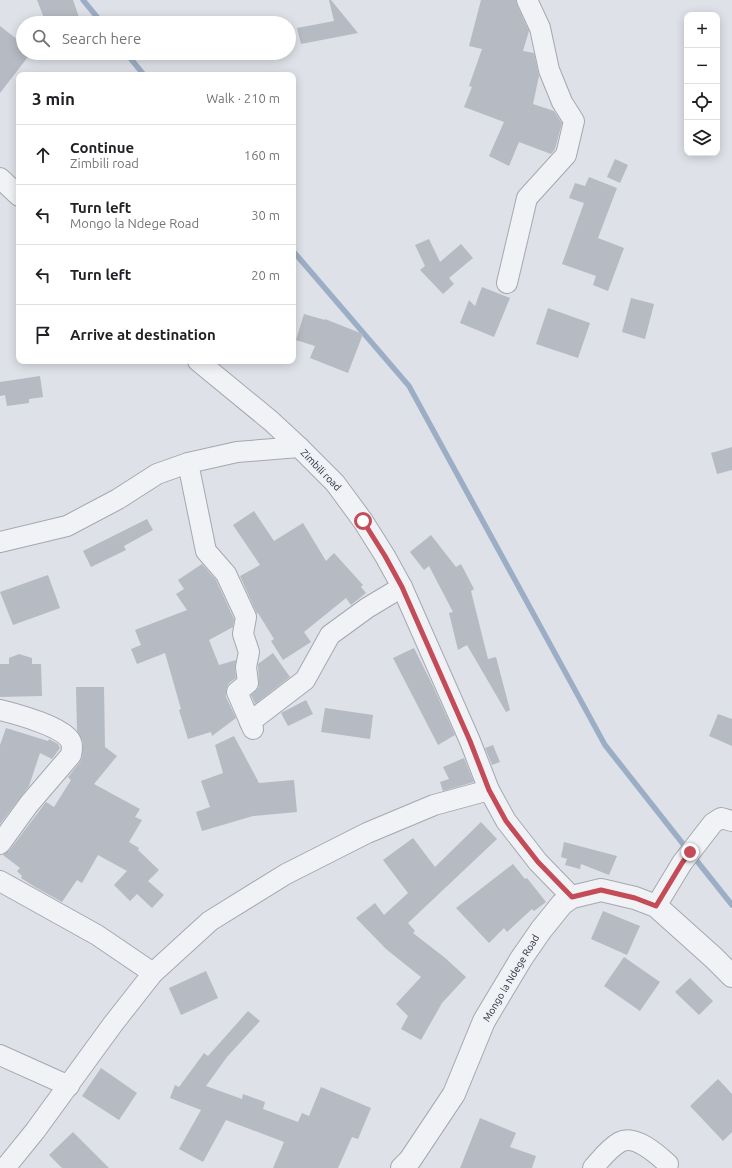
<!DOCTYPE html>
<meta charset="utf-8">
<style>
:root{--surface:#fff;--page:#f6f6f6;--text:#202124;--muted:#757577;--line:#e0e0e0}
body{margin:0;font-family:Ubuntu,sans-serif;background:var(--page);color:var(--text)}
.controls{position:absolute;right:12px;top:12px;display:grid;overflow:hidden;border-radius:8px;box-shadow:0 2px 10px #0003}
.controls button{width:36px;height:36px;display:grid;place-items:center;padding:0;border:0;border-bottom:1px solid var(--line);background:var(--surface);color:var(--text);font:20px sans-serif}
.stop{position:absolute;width:12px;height:12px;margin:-9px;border:3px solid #c44b58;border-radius:50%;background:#fff}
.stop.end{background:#c44b58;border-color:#fff;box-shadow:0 1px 4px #0008}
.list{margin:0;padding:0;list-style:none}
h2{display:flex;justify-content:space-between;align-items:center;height:52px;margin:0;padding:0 16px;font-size:17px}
h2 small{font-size:13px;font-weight:400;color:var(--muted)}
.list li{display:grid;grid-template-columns:26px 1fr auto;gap:12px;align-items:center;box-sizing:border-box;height:60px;padding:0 16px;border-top:1px solid var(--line)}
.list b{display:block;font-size:15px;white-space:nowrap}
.list p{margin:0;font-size:13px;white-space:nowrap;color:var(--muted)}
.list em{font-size:13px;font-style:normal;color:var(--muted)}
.icon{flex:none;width:22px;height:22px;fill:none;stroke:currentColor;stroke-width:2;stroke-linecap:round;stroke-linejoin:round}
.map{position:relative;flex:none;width:732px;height:1168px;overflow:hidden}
.search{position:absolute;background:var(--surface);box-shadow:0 2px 10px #0003;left:16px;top:16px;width:280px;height:44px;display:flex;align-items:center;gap:10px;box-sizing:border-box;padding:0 14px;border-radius:22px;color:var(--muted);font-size:15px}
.panel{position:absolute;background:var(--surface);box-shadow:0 2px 10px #0003;left:16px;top:72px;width:280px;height:292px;border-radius:8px}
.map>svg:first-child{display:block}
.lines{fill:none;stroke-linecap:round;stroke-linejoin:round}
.stream{stroke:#9caec5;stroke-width:5.5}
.building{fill:#b6bac3}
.minor-casing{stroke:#a4a8b1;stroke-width:22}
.tertiary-casing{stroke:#a4a8b1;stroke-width:24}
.minor{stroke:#f1f2f5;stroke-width:20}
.tertiary{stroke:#f1f2f5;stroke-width:22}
.route{stroke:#c44b58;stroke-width:5}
.labels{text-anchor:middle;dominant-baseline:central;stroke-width:3;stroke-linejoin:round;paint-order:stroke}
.street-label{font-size:10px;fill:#292f3d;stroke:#eef0f5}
</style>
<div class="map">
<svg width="732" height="1168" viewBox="0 0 732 1168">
<rect width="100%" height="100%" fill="#dee1e7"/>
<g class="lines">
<g class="stream">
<polyline points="83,0 102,23"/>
<polyline points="126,53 144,75"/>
<polyline points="293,251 409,386 605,745 687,849"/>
<polyline points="693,856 732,905"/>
</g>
</g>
<g class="building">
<polygon points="37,0 73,0 81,23 46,23"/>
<polygon points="329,0 331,0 358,33 301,44 297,28 334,21"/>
<polygon points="481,0 516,0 517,5 529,31 523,51 534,53 539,76 533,104 554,111 562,123 555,149 551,154 519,142 509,166 489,156 504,122 464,107 472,87 469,86 482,49 469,46"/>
<polygon points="0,26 23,44 23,53 31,53 0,93"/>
<polygon points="615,159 628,165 620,183 607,177"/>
<polygon points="589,177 617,188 598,238 624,248 608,291 593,285 596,276 562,264 584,203 569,198 575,183 585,186"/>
<polygon points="429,239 440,262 461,244 473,258 449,278 454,284 443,294 420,270 425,266 415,245"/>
<polygon points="482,287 510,298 494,337 460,323 469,300 475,306"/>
<polygon points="631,298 654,304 645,339 622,332"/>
<polygon points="548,308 590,323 578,358 536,344"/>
<polygon points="304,314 325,320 325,319 363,334 348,373 310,358 315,346 296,340"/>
<polygon points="40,376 43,397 29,399 29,403 7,406 5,395 0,396 0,382"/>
<polygon points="732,447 732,470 717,474 711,453"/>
<polygon points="254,511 274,541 303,523 326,561 334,553 363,585 361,587 366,593 351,605 346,598 304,632 311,642 283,660 271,641 274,639 258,613 257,614 240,576 260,565 233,525"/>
<polygon points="147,519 153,530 124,546 126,550 91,567 83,551"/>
<polygon points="431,535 456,567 461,564 474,589 471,591 488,659 496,657 510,710 506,712 467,645 458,650 449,613 453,612 429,566 424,570 410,552"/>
<polygon points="202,564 216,580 234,619 233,627 209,640 219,665 236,660 235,668 236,678 229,683 226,690 226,697 236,718 212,736 211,732 188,739 179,710 181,709 165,653 137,664 131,649 141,645 135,630 187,610 176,594 184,589 178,580"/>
<polygon points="48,575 60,608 13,625 0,592"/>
<polygon points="414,648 432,684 455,735 438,745 393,658"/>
<polygon points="273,653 290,677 255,704 251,695 259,687 258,664"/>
<polygon points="19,654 32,658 32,664 41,664 42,696 0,697 0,664 9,664 9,658"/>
<polygon points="76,687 104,687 105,747 117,756 94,784 140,809 135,817 142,820 129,842 139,848 138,850 159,870 148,881 164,895 152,908 137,894 130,901 114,885 127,871 98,855 82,883 77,880 62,902 35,887 21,878 22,876 17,871 20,868 3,855 9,851 46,802 54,807 71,780 68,777 80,762 82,758 83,742 77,731"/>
<polygon points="306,700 313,714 288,726 281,713"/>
<polygon points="325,708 373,715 370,739 321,732"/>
<polygon points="718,714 732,719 732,746 709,736"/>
<polygon points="6,728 48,741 49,739 58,744 60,748 52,759 40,753 29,786 0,824 0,745"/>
<polygon points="234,736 259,783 294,780 297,812 253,816 202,831 196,812 210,807 201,781 223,773 215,745"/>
<polygon points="493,745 500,762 492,765 485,748"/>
<polygon points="464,758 474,782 443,791 440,782 449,779 443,767"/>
<polygon points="481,822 497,839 408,923 415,931 413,933 444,957 466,977 442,1003 421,1040 401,1029 408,1016 396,1004 421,977 386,949 356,918 375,903 384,915 408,893 383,860 413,838 435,867"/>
<polygon points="564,842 617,856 609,875 581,864 580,869 565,865 567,859 561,857"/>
<polygon points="513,864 525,879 527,878 546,902 534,911 532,909 507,932 504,928 489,943 456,908"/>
<polygon points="603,911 640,926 627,955 591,939"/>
<polygon points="624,957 660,982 640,1011 604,986"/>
<polygon points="206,971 218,998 181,1015 169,988"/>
<polygon points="690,978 713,1001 699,1015 675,992"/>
<polygon points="248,1011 260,1021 227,1057 206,1086 242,1099 243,1094 265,1102 263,1109 298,1122 302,1113 309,1116 321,1087 371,1108 358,1139 352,1137 338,1168 273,1168 284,1142 226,1120 203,1162 179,1149 201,1110 170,1098 175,1085 179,1087 204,1053 208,1056"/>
<polygon points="101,1068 137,1093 119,1120 82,1096"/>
<polygon points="718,1079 732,1094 732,1132 723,1141 690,1106"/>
<polygon points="480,1118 516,1133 510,1147 536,1156 532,1168 460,1168"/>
<polygon points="73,1132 109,1168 62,1168 49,1155"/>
</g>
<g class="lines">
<g class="minor-casing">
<g id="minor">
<polyline points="0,178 19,196"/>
<polyline points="507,283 527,198 566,155 574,121 562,102 549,70 540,28 527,0"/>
<polyline points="198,361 271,421 299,447 335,483 363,521 385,556 402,587 470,741 489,790 506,821 538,862 572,897"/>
<polyline points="188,463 206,551 226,574 246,617 243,634 249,652 246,667 248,683 237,692 253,729"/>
<polyline points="0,542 67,526 118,499 157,474 188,463 237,452 299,447"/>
<path d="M0 710C16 714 61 726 70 740 73 745 72 750 71 755L29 804 0 844"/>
<polyline points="250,722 305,680 330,635 367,608 402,587"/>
<polyline points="0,881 97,935 153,973"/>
<polyline points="656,906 682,863 713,823 721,818 732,821"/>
<polyline points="0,1055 69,1086"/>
<polyline points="5,1168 35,1131 113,1024 153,973 210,921 286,874 367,833 434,805 489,790"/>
<path d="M593 1168C601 1159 609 1148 620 1142 635 1134 658 1155 668 1164"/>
</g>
</g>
<g class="tertiary-casing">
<polyline id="tertiary" points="402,1168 410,1160 454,1094 484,1021 521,959 541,930 562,904 572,897 601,890 635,898 656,906 714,958 732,976"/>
</g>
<use href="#minor" class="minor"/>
<use href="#tertiary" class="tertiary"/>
</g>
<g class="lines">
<polyline class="route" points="363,521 385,556 402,587 470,741 489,790 506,821 538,862 572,897 601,890 635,898 656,906 682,863 690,852"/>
</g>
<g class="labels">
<g class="street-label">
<text transform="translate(321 470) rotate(46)">Zimbili road</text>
<text transform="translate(511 978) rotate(-59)">Mongo la Ndege Road</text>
</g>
</g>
</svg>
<div class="controls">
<button>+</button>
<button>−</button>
<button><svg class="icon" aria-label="locate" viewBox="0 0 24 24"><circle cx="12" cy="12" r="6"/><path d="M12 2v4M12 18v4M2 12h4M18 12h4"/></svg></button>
<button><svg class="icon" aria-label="layers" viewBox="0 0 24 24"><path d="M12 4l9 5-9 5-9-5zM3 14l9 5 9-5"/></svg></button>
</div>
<div class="stop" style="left:363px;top:521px"></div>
<div class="stop end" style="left:690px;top:852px"></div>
<div class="search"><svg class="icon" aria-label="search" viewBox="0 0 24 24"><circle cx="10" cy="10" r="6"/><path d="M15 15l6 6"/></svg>Search here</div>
<section class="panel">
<h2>3 min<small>Walk · 210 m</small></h2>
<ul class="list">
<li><svg class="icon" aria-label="ahead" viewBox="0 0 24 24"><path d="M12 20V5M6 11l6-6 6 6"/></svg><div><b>Continue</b><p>Zimbili road</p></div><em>160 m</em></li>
<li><svg class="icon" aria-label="left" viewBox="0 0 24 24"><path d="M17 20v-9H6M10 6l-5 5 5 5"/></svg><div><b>Turn left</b><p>Mongo la Ndege Road</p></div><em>30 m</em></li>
<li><svg class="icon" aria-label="left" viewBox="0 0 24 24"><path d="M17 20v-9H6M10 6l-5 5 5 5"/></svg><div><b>Turn left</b></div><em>20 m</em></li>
<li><svg class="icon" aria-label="arrive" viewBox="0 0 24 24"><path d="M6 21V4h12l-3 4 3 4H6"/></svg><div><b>Arrive at destination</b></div></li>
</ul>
</section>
</div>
